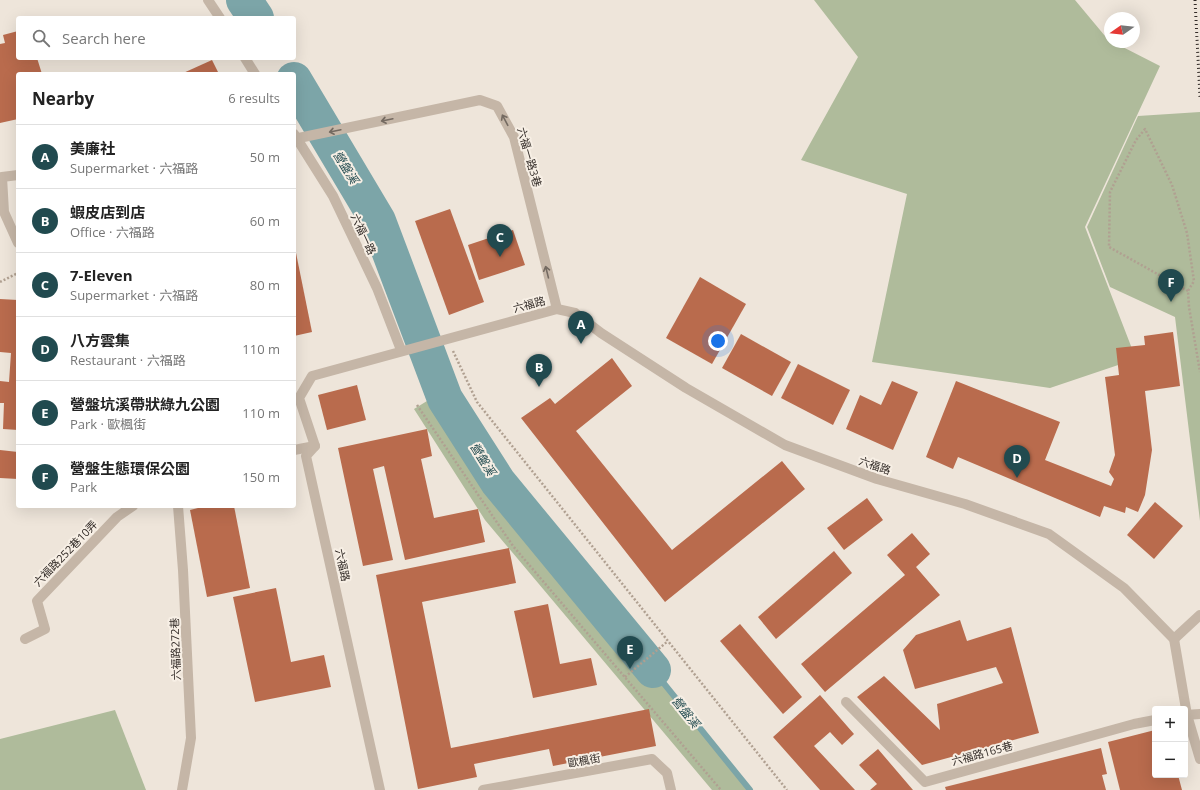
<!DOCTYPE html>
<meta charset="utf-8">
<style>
:root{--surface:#fff;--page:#f6f6f6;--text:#222;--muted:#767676;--line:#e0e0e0;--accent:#214a4f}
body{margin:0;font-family:"Open Sans","Noto Sans TC",sans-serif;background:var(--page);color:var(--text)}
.controls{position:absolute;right:12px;bottom:12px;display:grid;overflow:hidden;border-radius:4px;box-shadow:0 4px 16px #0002}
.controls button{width:36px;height:36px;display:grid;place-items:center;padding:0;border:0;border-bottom:1px solid var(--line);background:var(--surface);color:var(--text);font:20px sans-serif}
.compass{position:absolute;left:1104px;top:12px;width:36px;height:36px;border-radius:50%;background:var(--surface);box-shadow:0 4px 16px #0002;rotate:256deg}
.you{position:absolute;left:718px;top:341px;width:14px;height:14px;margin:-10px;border:3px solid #fff;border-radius:50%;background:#1a73e8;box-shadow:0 0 0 6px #1a73e833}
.badge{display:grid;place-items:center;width:26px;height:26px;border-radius:50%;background:var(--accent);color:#fff;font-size:13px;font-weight:700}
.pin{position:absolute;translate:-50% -33px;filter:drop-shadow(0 1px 2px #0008)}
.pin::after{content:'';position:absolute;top:21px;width:14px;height:12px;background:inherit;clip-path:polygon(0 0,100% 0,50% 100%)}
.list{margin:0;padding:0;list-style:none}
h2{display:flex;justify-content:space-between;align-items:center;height:52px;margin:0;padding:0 16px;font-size:17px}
h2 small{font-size:13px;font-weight:400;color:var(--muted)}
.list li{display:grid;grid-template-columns:26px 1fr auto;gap:12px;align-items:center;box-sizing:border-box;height:64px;padding:0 16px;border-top:1px solid var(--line)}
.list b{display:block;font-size:15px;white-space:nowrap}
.list p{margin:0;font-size:13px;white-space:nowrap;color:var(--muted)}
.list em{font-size:13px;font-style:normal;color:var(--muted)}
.icon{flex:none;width:22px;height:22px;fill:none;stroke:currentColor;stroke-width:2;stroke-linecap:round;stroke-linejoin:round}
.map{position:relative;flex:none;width:1200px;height:790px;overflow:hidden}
.search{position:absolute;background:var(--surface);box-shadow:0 4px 16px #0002;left:16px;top:16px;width:280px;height:44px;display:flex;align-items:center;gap:10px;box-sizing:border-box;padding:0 14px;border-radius:4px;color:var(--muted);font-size:15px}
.panel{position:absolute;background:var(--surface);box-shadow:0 4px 16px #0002;left:16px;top:72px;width:280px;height:436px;border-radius:4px}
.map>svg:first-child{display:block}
.green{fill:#afbb9b}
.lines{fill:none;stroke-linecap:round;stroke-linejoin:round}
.stream{stroke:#7ca5a8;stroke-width:6}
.river{stroke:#7ca5a8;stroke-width:36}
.building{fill:#b96b4d}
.path{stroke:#b0a091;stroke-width:2.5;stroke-dasharray:2 2;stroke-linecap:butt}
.minor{stroke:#c5b6a7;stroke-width:10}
.rail{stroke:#322b27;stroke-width:3;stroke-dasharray:1 3;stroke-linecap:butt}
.oneway{stroke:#746a61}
.labels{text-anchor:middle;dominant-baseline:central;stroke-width:4;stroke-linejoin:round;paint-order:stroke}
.street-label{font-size:11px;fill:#322b27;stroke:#f7efe5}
.water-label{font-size:12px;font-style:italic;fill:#214a4f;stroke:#f7efe5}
</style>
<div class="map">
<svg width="1200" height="790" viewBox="0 0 1200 790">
<rect width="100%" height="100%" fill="#eee5da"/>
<g class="green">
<polygon points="814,0 1075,0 1110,42 1113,42 1160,66 1085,227 1136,359 1050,388 872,362 907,194 801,160 858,57"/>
<polygon points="1200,112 1200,521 1175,317 1110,287 1087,227 1138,116"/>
<polygon points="440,393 497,482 748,790 712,790 485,520 414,409"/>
<polygon points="115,710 146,790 0,790 0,739"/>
</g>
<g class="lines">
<polyline class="stream" points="653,670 750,790"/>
<g class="river">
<polyline points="244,0 256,18"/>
<polyline points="294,80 378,221 445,399 498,482 653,670"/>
</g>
</g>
<g class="building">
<polygon points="18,31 18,58 37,58 42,74 18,74 18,119 0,123 0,44 5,43 3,35"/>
<polygon points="212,60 219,74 181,74"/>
<polygon points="450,209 484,302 449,315 415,221"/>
<polygon points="513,230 525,265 479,280 468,245"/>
<polygon points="294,243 312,332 294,336"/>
<polygon points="700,277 746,304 712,364 666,338"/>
<polygon points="0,299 18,300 18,430 3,429 4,403 0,403 0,381 9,382 11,353 0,352"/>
<polygon points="1173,332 1180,386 1145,391 1152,450 1145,495 1138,512 1126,507 1125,513 1104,506 1100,517 958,457 953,469 926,457 956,381 1060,422 1045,460 1111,486 1114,479 1109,472 1115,455 1105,377 1119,375 1116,348 1145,345 1144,336"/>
<polygon points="741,334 791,362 772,396 722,368"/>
<polygon points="612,358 632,386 576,431 672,550 782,461 805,489 665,602 521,418 550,398 555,404"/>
<polygon points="798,364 850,390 833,425 781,398"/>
<polygon points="892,381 918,392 893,450 846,429 860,395 881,405"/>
<polygon points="357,385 366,420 327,430 318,395"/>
<polygon points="427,429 432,456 421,459 434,518 478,509 485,542 405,560 384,466 373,469 393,560 363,566 338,448"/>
<polygon points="0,450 18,452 18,479 0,478"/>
<polygon points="867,498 883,520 844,550 827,528"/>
<polygon points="1155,502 1183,526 1154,559 1127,535"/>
<polygon points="206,506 234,506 250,588 207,597 190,510"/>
<polygon points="912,533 930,554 916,567 940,595 825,692 801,664 905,575 887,555"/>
<polygon points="509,548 516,583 422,602 451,748 649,709 656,746 553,766 549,749 474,764 477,777 418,789 376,575"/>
<polygon points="834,551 852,573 776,639 758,617"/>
<polygon points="276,588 291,662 324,655 331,687 255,702 233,597"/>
<polygon points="548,604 560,664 591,658 597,685 533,698 514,611"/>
<polygon points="960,620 967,641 1011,627 1039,733 922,765 857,697 884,676 940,730 937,704 1003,683 996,667 915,689 903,650 916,635"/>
<polygon points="740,624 802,697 783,714 720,641"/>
<polygon points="820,695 854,734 842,745 830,732 814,746 855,790 820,790 773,737"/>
<polygon points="1155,730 1155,775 1178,775 1182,790 1120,790 1108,742"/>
<polygon points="1101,748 1107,774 1102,775 1106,790 946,790 945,787"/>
<polygon points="878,749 913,790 870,790 877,784 859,765"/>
</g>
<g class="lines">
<g class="path">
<polyline points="0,282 18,273"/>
<polyline points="1188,291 1109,247 1110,192 1136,140 1145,129 1172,185 1187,233 1194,281 1188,291 1189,307 1200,372"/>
<polyline points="453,351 477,402 787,790"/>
<polyline points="417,405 513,546 721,790"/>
<polyline points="625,677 668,641"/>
</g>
<g class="minor">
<polyline points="208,0 220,18"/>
<polyline points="245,58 255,74"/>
<polyline points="294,134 333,196 377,288 401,350"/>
<polyline points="294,139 480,100 497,106 514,137 557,309"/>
<polyline points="18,175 2,177 4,212 18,243"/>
<polyline points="294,450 315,446"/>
<polyline points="178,506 183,570 191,738 182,790"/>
<polyline points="25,639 45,629 37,601 117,517 133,506"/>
<polyline points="1174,639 1200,615"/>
<polyline points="846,702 925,782 1134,724 1155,720"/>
<polyline points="1185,715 1200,714"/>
<polyline points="380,790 306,456 315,446 299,398 312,376 557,309 575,313 601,333 686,388 785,445 877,479 965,504 1049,534 1124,588 1174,639 1187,715 1200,759"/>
<polyline points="483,790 652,759 667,773 671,790"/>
</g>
<polyline class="rail" points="1195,0 1200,97"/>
</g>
<defs><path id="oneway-shaft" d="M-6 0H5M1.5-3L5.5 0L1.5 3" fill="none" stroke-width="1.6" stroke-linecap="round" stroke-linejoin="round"/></defs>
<g class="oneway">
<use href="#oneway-shaft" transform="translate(387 120) rotate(168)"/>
<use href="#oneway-shaft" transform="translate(505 120) rotate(-118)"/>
<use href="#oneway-shaft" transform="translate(335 131) rotate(168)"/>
<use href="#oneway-shaft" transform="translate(547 272) rotate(-104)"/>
</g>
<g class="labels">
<g class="street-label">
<text transform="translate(530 157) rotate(74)">六福一路3巷</text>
<text transform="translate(364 234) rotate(65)">六福一路</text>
<text transform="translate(529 304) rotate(-15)">六福路</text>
<text transform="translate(875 465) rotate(19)">六福路</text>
<text transform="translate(65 553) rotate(-46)">六福路252巷10弄</text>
<text transform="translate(343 565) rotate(78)">六福路</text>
<text transform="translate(175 649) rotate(-92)">六福路272巷</text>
<text transform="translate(982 753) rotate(-15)">六福路165巷</text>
<text transform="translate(584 760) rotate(-10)">歐楓街</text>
</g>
<g class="water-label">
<text transform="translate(346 167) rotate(59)">營盤溪</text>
<text transform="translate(483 459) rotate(58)">營盤溪</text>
<text transform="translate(686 712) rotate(51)">營盤溪</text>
</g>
</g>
</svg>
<div class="controls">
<button>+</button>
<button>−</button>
</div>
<svg class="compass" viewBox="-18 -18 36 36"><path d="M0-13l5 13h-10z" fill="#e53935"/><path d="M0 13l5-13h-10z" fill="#767676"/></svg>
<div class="you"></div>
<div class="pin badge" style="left:581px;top:344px">A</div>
<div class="pin badge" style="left:539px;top:387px">B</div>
<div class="pin badge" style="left:500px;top:257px">C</div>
<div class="pin badge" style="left:1017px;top:478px">D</div>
<div class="pin badge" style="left:630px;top:669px">E</div>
<div class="pin badge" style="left:1171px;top:302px">F</div>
<div class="search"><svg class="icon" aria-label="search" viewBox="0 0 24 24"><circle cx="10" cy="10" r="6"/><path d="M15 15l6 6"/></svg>Search here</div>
<section class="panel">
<h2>Nearby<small>6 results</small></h2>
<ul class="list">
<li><span class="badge">A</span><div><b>美廉社</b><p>Supermarket · 六福路</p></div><em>50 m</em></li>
<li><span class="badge">B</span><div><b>蝦皮店到店</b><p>Office · 六福路</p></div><em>60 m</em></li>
<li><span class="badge">C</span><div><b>7-Eleven</b><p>Supermarket · 六福路</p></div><em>80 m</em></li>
<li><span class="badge">D</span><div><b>八方雲集</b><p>Restaurant · 六福路</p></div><em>110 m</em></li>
<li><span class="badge">E</span><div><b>營盤坑溪帶狀綠九公園</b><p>Park · 歐楓街</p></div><em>110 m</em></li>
<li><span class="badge">F</span><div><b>營盤生態環保公園</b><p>Park</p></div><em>150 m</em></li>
</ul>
</section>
</div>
